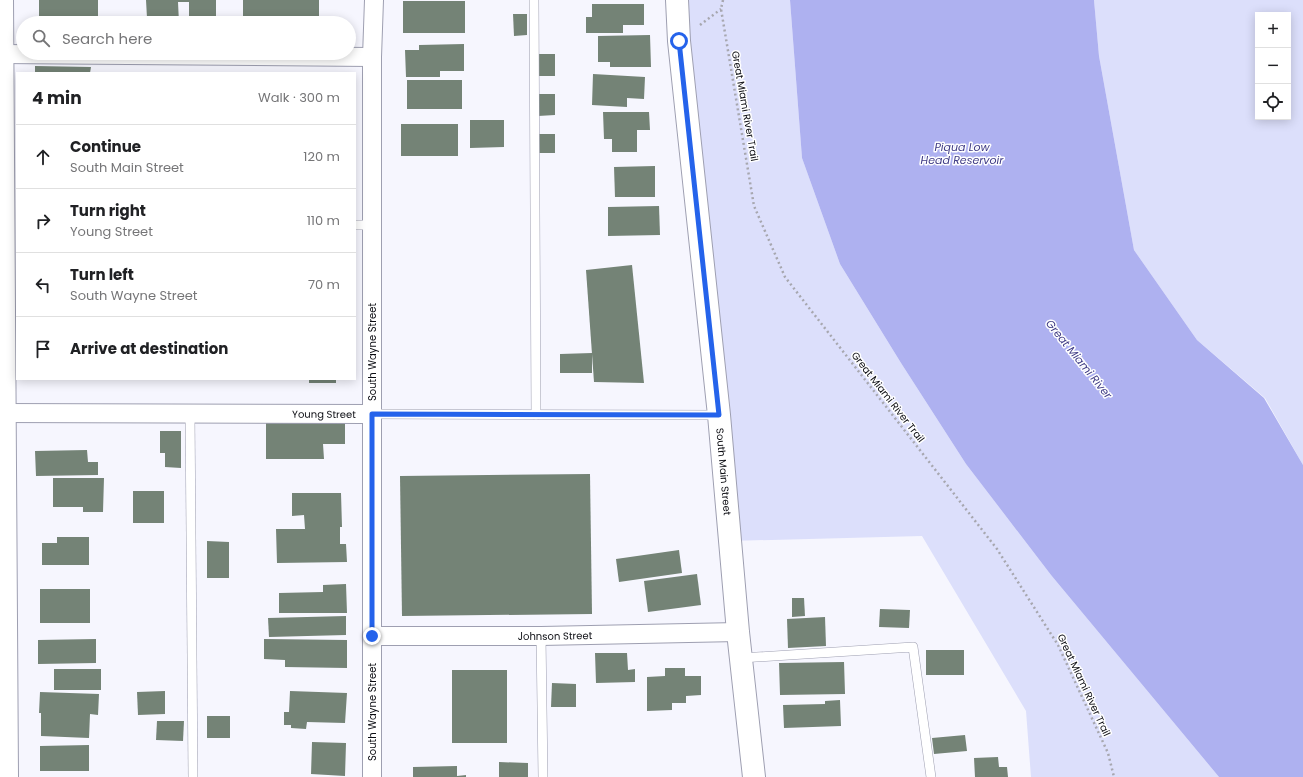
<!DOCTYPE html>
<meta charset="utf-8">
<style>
:root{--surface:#fff;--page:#f6f6f6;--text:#202124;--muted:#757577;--line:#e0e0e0}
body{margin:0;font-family:Poppins,sans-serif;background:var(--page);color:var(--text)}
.controls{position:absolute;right:12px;top:12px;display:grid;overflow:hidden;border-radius:0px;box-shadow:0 2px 10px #0003}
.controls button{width:36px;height:36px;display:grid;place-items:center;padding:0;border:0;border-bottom:1px solid var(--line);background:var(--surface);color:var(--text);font:20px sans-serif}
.stop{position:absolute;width:12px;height:12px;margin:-9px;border:3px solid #2563eb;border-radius:50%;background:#fff}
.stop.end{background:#2563eb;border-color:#fff;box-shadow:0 1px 4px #0008}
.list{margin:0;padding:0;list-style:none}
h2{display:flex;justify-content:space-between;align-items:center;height:52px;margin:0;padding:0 16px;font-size:17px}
h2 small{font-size:13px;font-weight:400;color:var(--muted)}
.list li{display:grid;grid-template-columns:26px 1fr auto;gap:12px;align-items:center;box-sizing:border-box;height:64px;padding:0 16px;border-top:1px solid var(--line)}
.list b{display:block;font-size:15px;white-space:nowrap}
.list p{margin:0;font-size:13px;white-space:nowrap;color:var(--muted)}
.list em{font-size:13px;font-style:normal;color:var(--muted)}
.icon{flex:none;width:22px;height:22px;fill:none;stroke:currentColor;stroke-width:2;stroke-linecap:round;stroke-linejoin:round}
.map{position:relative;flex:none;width:1303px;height:777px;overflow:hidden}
.search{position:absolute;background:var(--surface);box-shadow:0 2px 10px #0003;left:16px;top:16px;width:340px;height:44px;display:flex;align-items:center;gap:10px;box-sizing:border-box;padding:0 14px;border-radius:22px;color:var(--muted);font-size:15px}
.panel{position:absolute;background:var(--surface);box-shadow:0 2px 10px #0003;left:16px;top:72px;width:340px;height:308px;border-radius:0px}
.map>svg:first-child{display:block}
.green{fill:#dcdffb;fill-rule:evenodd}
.water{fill:#aeb1f0}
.building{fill:#748376}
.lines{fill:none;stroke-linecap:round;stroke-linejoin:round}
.lane-casing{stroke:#9e9fb1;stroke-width:10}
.street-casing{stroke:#9e9fb1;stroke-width:20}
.secondary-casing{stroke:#9e9fb1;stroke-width:24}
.path{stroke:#a7a7af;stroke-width:2.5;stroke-dasharray:2 3;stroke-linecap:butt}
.lane{stroke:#fff;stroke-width:9}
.street{stroke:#fff;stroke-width:18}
.secondary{stroke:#fff;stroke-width:22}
.route{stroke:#2563eb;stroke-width:5}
.labels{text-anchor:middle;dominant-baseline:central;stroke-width:3;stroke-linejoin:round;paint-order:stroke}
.street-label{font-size:10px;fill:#0b0c12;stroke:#fff}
.water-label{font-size:11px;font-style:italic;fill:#3f3b85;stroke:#fff}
</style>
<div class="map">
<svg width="1303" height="777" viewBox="0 0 1303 777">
<rect width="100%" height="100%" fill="#f6f6fe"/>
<g class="green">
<polygon points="677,0 790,0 802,158 840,264 901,363 966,464 1051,575 1219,777 1031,777 1026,711 922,536 730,541"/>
<path d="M1094 0H1303V465L1265 398 1197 340 1134 250 1099 56ZM1258 15H1288V117H1258Z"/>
</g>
<polygon class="water" points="790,0 1094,0 1099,56 1134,250 1197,340 1264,398 1303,465 1303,777 1219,777 1051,575 966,464 901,363 840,264 802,158"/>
<g class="building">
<rect x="39" y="0" width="59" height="23"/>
<polygon points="146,0 216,0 216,23 189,23 189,2 178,2 179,23 153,23 153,18 147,18"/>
<rect x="243" y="0" width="76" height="22"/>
<rect x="403" y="1" width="62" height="32"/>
<polygon points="592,4 644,4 644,25 623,25 623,33 586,33 586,17 592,17"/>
<polygon points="513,14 527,14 527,35 514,36"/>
<polygon points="650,35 651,67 610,67 610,62 598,62 598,36"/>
<polygon points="464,44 464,71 440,71 440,77 406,77 405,50 419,50 419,45"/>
<polygon points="538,54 555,54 555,76 537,76"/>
<polygon points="35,66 91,67 90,73 35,73"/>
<polygon points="593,74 645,77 644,99 627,98 627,107 592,105"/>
<rect x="407" y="80" width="55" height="29"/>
<polygon points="538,94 555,94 555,115 538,116"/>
<polygon points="603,112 649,112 650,130 637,130 637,152 612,152 612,139 604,139"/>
<polygon points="470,120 504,120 504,147 470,148"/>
<rect x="401" y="124" width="57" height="32"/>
<polygon points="536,134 555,134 555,153 537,153"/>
<polygon points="655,166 655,197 615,197 614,167"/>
<polygon points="659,206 660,235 608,236 608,207"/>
<polygon points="632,265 644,383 594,382 586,270"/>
<polygon points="592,353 592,373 560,373 560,354"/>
<rect x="309" y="379" width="27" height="4"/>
<polygon points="345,420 345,444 323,444 324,459 266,459 266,421"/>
<polygon points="160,431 181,431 181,468 165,467 165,453 160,453"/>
<polygon points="87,450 88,462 98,462 98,475 36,476 35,451"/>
<polygon points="590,474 592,614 402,616 400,476"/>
<polygon points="53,478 104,478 103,512 83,512 83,507 53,507"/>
<rect x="133" y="491" width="31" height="32"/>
<polygon points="292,493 341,493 342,527 340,527 340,544 346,544 347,562 277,563 276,529 305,529 304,515 292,516"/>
<polygon points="57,537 89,537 89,565 42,565 42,543 57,543"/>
<polygon points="207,541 229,542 229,578 207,578"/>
<polygon points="679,550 682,573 619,582 616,559"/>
<polygon points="697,574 701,605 648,612 644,581"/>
<polygon points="346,584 347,613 279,613 279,593 323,592 323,585"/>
<rect x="40" y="589" width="50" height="34"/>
<polygon points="792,598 804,598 805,616 792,617"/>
<polygon points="880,609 910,610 909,628 879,627"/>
<polygon points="346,616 346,635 269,637 268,618"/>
<polygon points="825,617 826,646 788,648 787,619"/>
<polygon points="96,639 96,663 38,664 38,640"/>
<polygon points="264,639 347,640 347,668 285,667 285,660 264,659"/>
<rect x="926" y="650" width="38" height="25"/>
<polygon points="595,653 627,653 628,670 635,669 635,682 596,683"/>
<polygon points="844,662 845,694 780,695 779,663"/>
<polygon points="665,668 685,668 685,676 701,676 701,695 686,696 686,703 672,703 672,710 647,711 647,677 665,676"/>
<rect x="54" y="669" width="47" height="21"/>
<rect x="452" y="670" width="55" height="73"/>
<polygon points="552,683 576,684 576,707 551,707"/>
<polygon points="165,691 165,714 138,715 137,692"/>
<polygon points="290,691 347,693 345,723 307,722 306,729 291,728 291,725 284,725 284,712 289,712"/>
<polygon points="40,692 99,694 98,715 90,714 89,738 41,736 41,713 39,713"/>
<polygon points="840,700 841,726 784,728 783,705 825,704 825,701"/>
<rect x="207" y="716" width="23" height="22"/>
<polygon points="157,721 184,721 183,741 156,740"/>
<polygon points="965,735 967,751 934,754 932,738"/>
<polygon points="312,742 346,743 345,776 311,774"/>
<polygon points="89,745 89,771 40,771 40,746"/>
<polygon points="998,757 999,767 1007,767 1008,777 975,777 974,758"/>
<polygon points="499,762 528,763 528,777 499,777"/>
<polygon points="457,766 457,776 466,775 466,777 413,777 413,767"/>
</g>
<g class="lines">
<g class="lane-casing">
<g id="lane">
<polyline points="534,0 536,415"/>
<polyline points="355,225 372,225"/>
<polyline points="190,414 193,777"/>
<polyline points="372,414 719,415"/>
<polyline points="541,636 543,777"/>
<polyline points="741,658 913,647 931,777"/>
</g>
</g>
<g class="street-casing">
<g id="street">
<polyline points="4,0 9,777"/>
<polyline points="0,54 372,57"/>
<path id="s1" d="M0 413 372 414"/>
<path id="s2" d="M372 636H541L738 632"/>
<polyline points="372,777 372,57 374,0"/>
</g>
</g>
<g class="secondary-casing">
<g id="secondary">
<path id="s3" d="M677 0 679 41 719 415 738 632 754 777"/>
</g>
</g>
<g class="path">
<polyline points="723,0 721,9 754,206 785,277 997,549 1058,645 1108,753 1114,777"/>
<polyline points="700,25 721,9"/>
</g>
<use href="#lane" class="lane"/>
<use href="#street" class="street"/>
<use href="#secondary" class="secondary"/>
</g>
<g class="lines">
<polyline class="route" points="372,636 372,414 719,415 679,41"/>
</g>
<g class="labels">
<g class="street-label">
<text transform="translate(745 106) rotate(80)">Great Miami River Trail</text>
<text transform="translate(372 352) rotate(-90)">South Wayne Street</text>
<text transform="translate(888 397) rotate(52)">Great Miami River Trail</text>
<text stroke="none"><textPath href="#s1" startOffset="324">Young Street</textPath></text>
<text stroke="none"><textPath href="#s3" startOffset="474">South Main Street</textPath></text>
<text stroke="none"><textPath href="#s2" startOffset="183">Johnson Street</textPath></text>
<text transform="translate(1084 685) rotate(65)">Great Miami River Trail</text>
<text transform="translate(372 712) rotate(-90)">South Wayne Street</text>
</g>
<g class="water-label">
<text x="962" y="147">Piqua Low<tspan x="962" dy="13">Head Reservoir</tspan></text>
<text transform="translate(1079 359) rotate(51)">Great Miami River</text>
</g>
</g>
</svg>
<div class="controls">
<button>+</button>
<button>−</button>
<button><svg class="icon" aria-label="locate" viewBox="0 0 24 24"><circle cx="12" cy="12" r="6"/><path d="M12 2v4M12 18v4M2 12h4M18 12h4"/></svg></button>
</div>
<div class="stop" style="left:679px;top:41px"></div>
<div class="stop end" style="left:372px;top:636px"></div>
<div class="search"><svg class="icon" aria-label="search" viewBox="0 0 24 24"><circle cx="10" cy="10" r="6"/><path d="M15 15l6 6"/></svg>Search here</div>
<section class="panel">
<h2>4 min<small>Walk · 300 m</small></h2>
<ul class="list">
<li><svg class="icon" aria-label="ahead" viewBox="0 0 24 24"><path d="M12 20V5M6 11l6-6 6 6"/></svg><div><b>Continue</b><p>South Main Street</p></div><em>120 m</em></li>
<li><svg class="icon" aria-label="right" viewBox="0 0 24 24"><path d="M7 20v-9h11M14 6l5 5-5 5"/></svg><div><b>Turn right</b><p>Young Street</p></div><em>110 m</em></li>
<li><svg class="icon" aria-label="left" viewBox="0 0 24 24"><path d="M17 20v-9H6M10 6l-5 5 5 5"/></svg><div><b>Turn left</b><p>South Wayne Street</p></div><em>70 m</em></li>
<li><svg class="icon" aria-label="arrive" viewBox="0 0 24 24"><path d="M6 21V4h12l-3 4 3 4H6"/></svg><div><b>Arrive at destination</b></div></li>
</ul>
</section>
</div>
